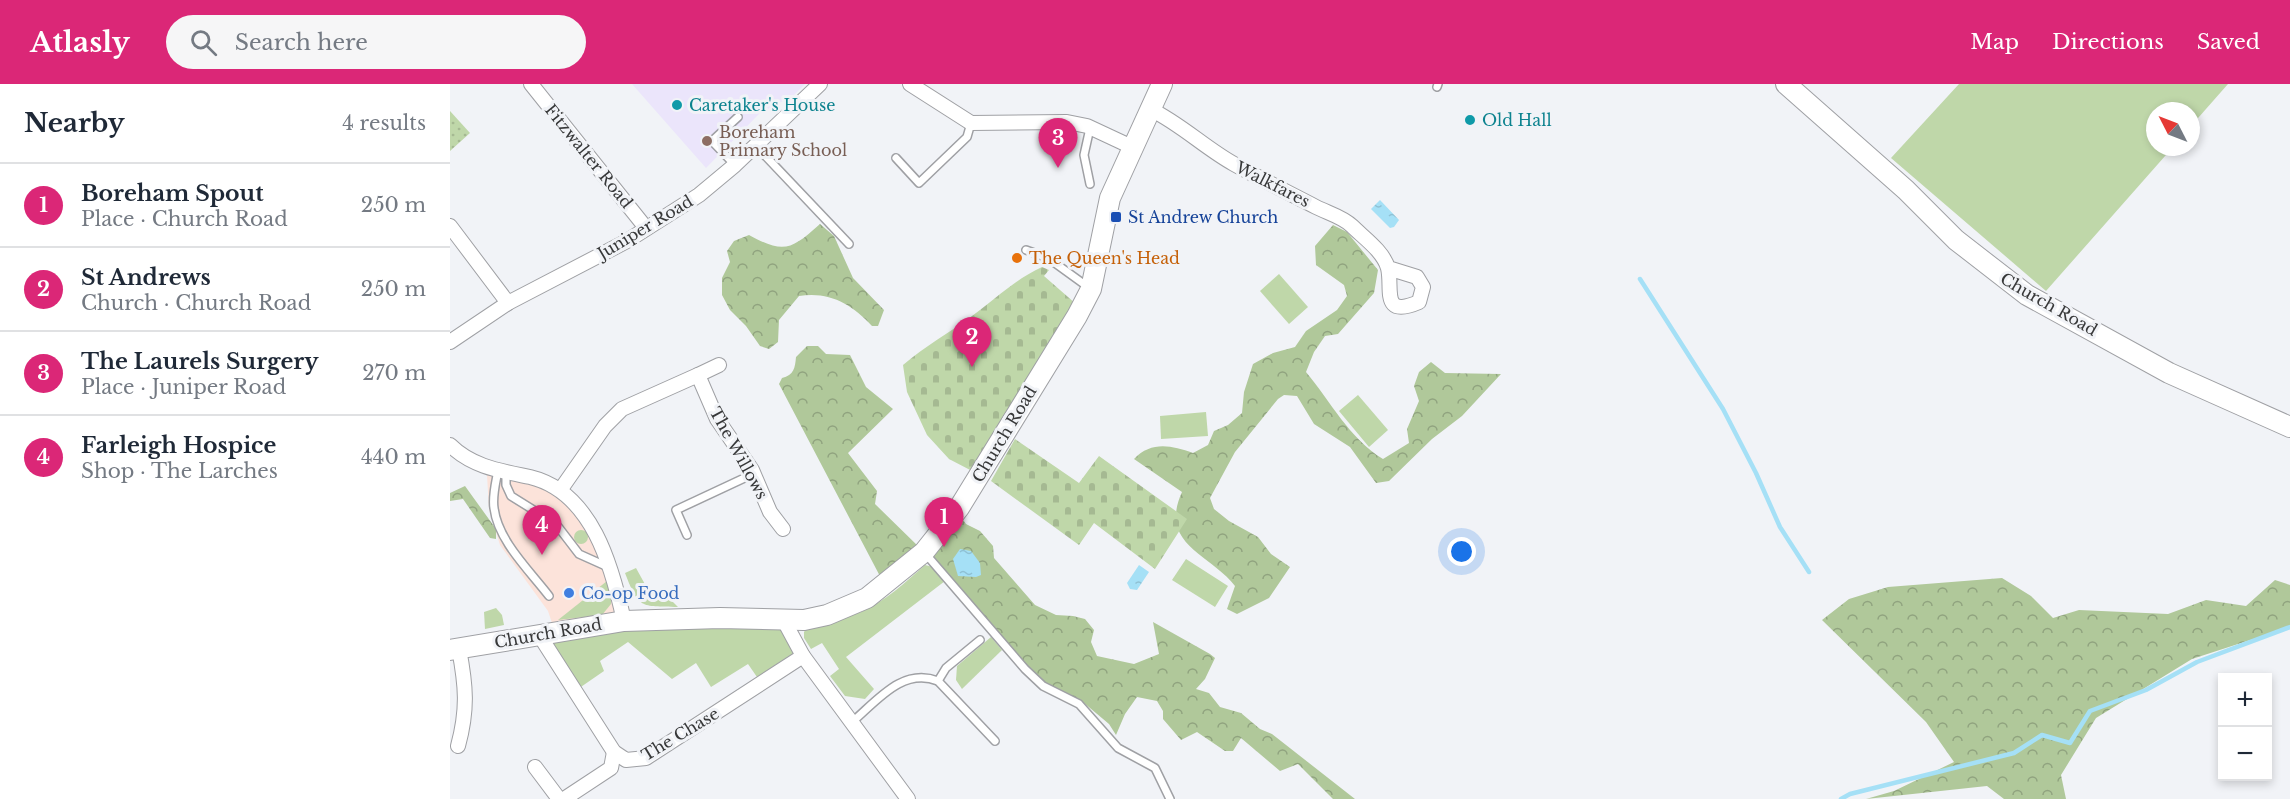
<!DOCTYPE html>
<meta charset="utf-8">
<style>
:root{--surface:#fff;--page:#f6f6f7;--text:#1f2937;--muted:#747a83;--line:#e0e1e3;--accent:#db2777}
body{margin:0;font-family:"Libre Baskerville",serif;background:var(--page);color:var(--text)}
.controls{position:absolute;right:18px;bottom:18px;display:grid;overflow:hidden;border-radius:0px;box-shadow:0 3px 9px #0003}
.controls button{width:54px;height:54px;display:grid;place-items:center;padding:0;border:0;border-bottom:2px solid var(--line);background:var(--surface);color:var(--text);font:30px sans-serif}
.compass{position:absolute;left:1696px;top:18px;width:54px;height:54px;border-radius:50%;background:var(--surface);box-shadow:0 3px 9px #0003;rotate:312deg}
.you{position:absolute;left:1012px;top:468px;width:21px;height:21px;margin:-15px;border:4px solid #fff;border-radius:50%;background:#1a73e8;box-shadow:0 0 0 9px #1a73e833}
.badge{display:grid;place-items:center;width:39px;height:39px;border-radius:50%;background:var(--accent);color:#fff;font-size:20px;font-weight:700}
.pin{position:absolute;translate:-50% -50px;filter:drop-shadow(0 2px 3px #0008)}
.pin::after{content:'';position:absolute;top:32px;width:21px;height:18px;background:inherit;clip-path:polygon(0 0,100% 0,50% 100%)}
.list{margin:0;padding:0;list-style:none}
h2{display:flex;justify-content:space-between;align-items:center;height:78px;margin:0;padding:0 24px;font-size:26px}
h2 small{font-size:20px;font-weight:400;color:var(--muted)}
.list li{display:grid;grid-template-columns:39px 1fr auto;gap:18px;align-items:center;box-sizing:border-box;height:84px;padding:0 24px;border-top:2px solid var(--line)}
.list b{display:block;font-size:22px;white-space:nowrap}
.list p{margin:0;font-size:20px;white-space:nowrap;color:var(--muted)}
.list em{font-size:20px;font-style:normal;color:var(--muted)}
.icon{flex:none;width:33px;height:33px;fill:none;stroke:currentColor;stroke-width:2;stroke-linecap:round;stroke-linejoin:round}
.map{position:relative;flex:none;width:1840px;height:715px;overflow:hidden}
header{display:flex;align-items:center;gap:36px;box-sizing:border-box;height:84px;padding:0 30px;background:var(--accent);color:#fff}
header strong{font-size:28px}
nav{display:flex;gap:33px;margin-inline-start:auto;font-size:21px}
.search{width:420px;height:54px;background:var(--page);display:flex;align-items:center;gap:15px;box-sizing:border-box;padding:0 21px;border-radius:33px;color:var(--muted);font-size:22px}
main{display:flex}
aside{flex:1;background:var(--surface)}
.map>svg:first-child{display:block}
.commercial{fill:#fce3da}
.education{fill:#ebe5fb}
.grass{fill:#bfd7a9}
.forest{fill:url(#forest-crowns)}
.cemetery{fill:url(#cemetery-stones)}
.park{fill:url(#park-dots)}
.water{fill:url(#water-ripples)}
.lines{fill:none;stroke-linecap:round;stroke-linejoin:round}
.stream{stroke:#a5e0f6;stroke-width:4.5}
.lane-casing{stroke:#9fa0a4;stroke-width:10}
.street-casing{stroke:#9fa0a4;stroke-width:16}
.secondary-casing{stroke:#9fa0a4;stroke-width:22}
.lane{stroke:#fff;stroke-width:7}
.street{stroke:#fff;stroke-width:14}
.secondary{stroke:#fff;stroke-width:20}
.culture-dot{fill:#0f9aa8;stroke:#f1f3f7;stroke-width:2}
.education-dot{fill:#8d6e63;stroke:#f1f3f7;stroke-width:2}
.transit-dot{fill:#1a4fb4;stroke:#f1f3f7;stroke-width:2}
.food-dot{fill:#e8710a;stroke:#f1f3f7;stroke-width:2}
.shop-dot{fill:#3f7fe0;stroke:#f1f3f7;stroke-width:2}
.labels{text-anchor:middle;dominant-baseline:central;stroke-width:6;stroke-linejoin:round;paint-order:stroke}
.culture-label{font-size:16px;fill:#0d838f;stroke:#f1f3f7;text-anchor:start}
.education-label{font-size:16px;fill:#785e54;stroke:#f1f3f7;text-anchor:start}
.street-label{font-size:16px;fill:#373839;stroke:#f1f3f7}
.transit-label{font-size:16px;fill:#164399;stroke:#f1f3f7;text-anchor:start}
.food-label{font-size:16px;fill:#c56008;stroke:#f1f3f7;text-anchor:start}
.shop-label{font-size:16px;fill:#366cbe;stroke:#f1f3f7;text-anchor:start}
</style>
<header>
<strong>Atlasly</strong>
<div class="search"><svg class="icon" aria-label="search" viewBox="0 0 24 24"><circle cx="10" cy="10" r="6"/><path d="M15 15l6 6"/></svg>Search here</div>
<nav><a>Map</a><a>Directions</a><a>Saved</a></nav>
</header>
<main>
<aside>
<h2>Nearby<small>4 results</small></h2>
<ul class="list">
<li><span class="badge">1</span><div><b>Boreham Spout</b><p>Place · Church Road</p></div><em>250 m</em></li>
<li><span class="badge">2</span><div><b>St Andrews</b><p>Church · Church Road</p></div><em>250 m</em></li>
<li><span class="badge">3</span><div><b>The Laurels Surgery</b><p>Place · Juniper Road</p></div><em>270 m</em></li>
<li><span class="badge">4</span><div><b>Farleigh Hospice</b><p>Shop · The Larches</p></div><em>440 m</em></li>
</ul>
</aside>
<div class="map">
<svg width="1840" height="715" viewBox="0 0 1840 715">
<defs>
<pattern id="forest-crowns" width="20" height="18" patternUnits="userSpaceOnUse" patternTransform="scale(1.5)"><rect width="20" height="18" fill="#b0c89a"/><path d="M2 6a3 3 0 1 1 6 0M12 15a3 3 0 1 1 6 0" fill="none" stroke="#90a37f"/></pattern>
<pattern id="cemetery-stones" width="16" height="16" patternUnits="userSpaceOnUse" patternTransform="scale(1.5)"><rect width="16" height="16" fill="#bfd7a9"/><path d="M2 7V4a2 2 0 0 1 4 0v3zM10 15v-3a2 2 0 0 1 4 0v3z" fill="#a5b992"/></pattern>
<pattern id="park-dots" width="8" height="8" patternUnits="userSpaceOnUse" patternTransform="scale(1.5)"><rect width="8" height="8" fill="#bfd7a9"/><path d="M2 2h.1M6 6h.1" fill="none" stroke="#a5b992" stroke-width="1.8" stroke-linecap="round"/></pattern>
<pattern id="water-ripples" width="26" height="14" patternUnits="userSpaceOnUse" patternTransform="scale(1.5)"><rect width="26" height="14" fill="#a5e0f6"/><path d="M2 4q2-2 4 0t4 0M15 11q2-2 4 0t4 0" fill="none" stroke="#8fc1d4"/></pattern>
</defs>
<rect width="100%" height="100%" fill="#f1f3f7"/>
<polygon class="commercial" points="37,391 58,391 110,407 133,432 157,486 169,532 103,542 98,527 50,461 39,425"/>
<polygon class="education" points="182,0 355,0 344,11 309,30 256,84"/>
<g class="grass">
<polygon points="1509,0 1778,0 1741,42 1741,27 1705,27 1705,63 1723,63 1596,207 1441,74"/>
<polygon points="829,190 858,223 839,240 810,207"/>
<polygon points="908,311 938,346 919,363 889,327"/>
<polygon points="756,328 758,352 711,355 710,332"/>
<circle cx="131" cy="453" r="7"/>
<polygon points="736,475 778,502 765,523 722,496"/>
<path d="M475 481 483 483 495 497 396 573 424 605 415 615 395 612 380 592 389 585 372 559 361 565 354 554V548C362 536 397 534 411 528 434 518 456 498 475 481Z"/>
<path d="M186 484 202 513 221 516 228 523C190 522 189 525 175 489Z"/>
<polygon points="157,497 161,506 161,520 152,531 108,536"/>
<polygon points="46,524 52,531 54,541 35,545 34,528"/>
<polygon points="333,535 345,568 307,593 298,580 261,603 246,579 222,595 178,558 150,577 154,587 125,607 88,549"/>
<polygon points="541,553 552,566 512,605 506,596 507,582"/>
</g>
<g class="forest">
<path d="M370 140 384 152 403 194 434 226 428 242H422C402 220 379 207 349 212L329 236 328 258 319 265 310 262 296 242 280 226 272 211V194L280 178 277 167 284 157 299 151C334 170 341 166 370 140Z"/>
<path d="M883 141 897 148 928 186 924 209 888 250 875 252 864 268 856 288C881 318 899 354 933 375L959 359 957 345 969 317 964 302 969 288 981 278 995 289 1051 290 1012 332 982 355 939 397 926 399 900 363 864 340 847 312 834 311 828 315 785 368 760 414 764 425 779 437 808 453 821 470 840 483 819 514 787 530 777 525 785 502C761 470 708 461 732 408L684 375C701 357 721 361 743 369L758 361 764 347 778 341 792 329 794 308 803 280 823 269 845 263 856 247 887 226 897 212 894 201 866 181 865 162Z"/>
<path d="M357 262H368L376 270 400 271 416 303 443 325 398 369 427 407 425 420 470 464 432 496 329 300 332 294C344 291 345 284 346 273Z"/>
<polygon points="15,402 46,445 46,455 40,454 13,415 0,417 0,409"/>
<polygon points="510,432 516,440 530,447 543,462 544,474 585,521 606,531 623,532 635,535 644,546 641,558 647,572 684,580 709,570 703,538 760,570 765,574 755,595 746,605 759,609 770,623 791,629 810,645 822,650 905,715 883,715 848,680 830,687 791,654 783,667 775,667 747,648 731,656 713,635 713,627 707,617 687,613 675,630 666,651 659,640 634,619 594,599 579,586 479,469"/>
<polygon points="1552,494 1581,512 1603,534 1629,526 1718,530 1756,516 1796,522 1825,496 1840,501 1840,543 1742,575 1646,634 1611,691 1616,715 1554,715 1537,702 1416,715 1444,707 1504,678 1476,638 1372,536 1399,515 1438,503"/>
</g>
<g class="cemetery">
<path d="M592 183 599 186 594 192 626 220 524 388 499 375 477 351 457 308 453 281C475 262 499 249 522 232 546 215 564 196 592 183Z"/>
<polygon points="565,355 629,399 649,372 737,435 705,485 644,439 629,461 541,397"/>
</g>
<polygon class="park" points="0,27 20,49 0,67"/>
<g class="water">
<polygon points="930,116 949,136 944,143 940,144 921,125"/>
<polygon points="510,465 521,467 530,479 531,491 526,493 508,492 503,475"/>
<polygon points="689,481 699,488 687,506 680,505 677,499"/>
</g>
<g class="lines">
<g class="stream">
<polyline points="1190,195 1273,325 1306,389 1330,443 1359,488"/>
<polyline points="1391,715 1400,710 1564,669 1592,651 1620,659 1640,627 1696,606 1747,578 1840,543"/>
</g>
<g class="lane-casing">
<g id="lane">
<polyline points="987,3 988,0"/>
<polyline points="306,62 399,160"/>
<polyline points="446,74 469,99 517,53 521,39"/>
<polyline points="285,81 262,57 288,33"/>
<polyline points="640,100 634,71 640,44"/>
<polyline points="576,166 598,174 638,203"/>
<path d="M48 386C46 398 42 412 44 424 48 457 80 487 99 512"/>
<polyline points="56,388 56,401 61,412 106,440 129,470 158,483"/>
<polyline points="237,451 226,426 303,390"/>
<polyline points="474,468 575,585 593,602 629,620 668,664 705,684 720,715"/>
<polyline points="488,597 496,584 530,556"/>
<path d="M401 639C427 617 452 583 488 597L545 657"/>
</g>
</g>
<g class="street-casing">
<g id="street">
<polyline points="81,0 196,144"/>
<polyline points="460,0 521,39 617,38 637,42 682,63"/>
<path d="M700 25C731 40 755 64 784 80 811 95 839 109 866 123 878 129 893 133 902 142 914 154 933 167 938 184 943 204 930 235 969 218L973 203 967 193 938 184"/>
<polyline points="0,142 58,219"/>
<polyline points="0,258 58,219 177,157 249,111 285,81 370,0"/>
<polyline points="248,291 269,281"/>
<path d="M0 361C22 383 51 387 80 393 142 408 162 482 174 537"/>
<polyline points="111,405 155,342 172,325 248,291 267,335 302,386 320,428 333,445"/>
<polyline points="333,535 353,572"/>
<polyline points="88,549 164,668 176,676 196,674 353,572 458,715"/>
<path d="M8 662C18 625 16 602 9 565"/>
<polyline points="85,683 109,715"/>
<polyline points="114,715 161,684 164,668"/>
</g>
</g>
<g class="secondary-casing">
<g id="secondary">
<polyline points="1336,0 1456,106 1506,156 1577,211 1719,289 1840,343"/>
<polyline points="0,566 174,537 270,534 354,536 377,531 417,514 474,468 509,424 627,232 641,205 660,114 712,0"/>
</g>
</g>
<use href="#lane" class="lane"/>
<use href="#street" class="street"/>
<use href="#secondary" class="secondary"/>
</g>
<g class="culture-dot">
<circle cx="227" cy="21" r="6"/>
<circle cx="1020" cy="36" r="6"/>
</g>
<circle class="education-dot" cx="257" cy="57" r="6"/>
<rect class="transit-dot" x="660" y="127" width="12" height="12" rx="3"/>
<circle class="food-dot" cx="567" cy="174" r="6"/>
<circle class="shop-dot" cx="119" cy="509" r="6"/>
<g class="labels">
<g class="culture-label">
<text x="239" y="21">Caretaker's House</text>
<text x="1032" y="36">Old Hall</text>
</g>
<g class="education-label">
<text x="269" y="48">Boreham<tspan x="269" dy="18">Primary School</tspan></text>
</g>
<g class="street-label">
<text transform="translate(139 72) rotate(51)">Fitzwalter Road</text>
<text transform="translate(823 100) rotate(27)">Walkfares</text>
<text transform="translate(195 143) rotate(-31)">Juniper Road</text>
<text transform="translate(1599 220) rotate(30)">Church Road</text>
<text transform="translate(554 350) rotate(-59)">Church Road</text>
<text transform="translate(289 369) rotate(61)">The Willows</text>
<text transform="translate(98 549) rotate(-10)">Church Road</text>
<text transform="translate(230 650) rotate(-31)">The Chase</text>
</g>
<g class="transit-label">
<text x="678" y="133">St Andrew Church</text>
</g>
<g class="food-label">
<text x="579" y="174">The Queen's Head</text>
</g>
<g class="shop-label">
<text x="131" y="509">Co-op Food</text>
</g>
</g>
</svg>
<div class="controls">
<button>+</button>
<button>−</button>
</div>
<svg class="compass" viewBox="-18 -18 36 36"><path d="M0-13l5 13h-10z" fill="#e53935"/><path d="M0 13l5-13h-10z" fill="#747a83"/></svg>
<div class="you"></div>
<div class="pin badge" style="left:494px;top:463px">1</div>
<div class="pin badge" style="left:522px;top:283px">2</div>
<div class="pin badge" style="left:608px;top:84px">3</div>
<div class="pin badge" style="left:92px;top:471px">4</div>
</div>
</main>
